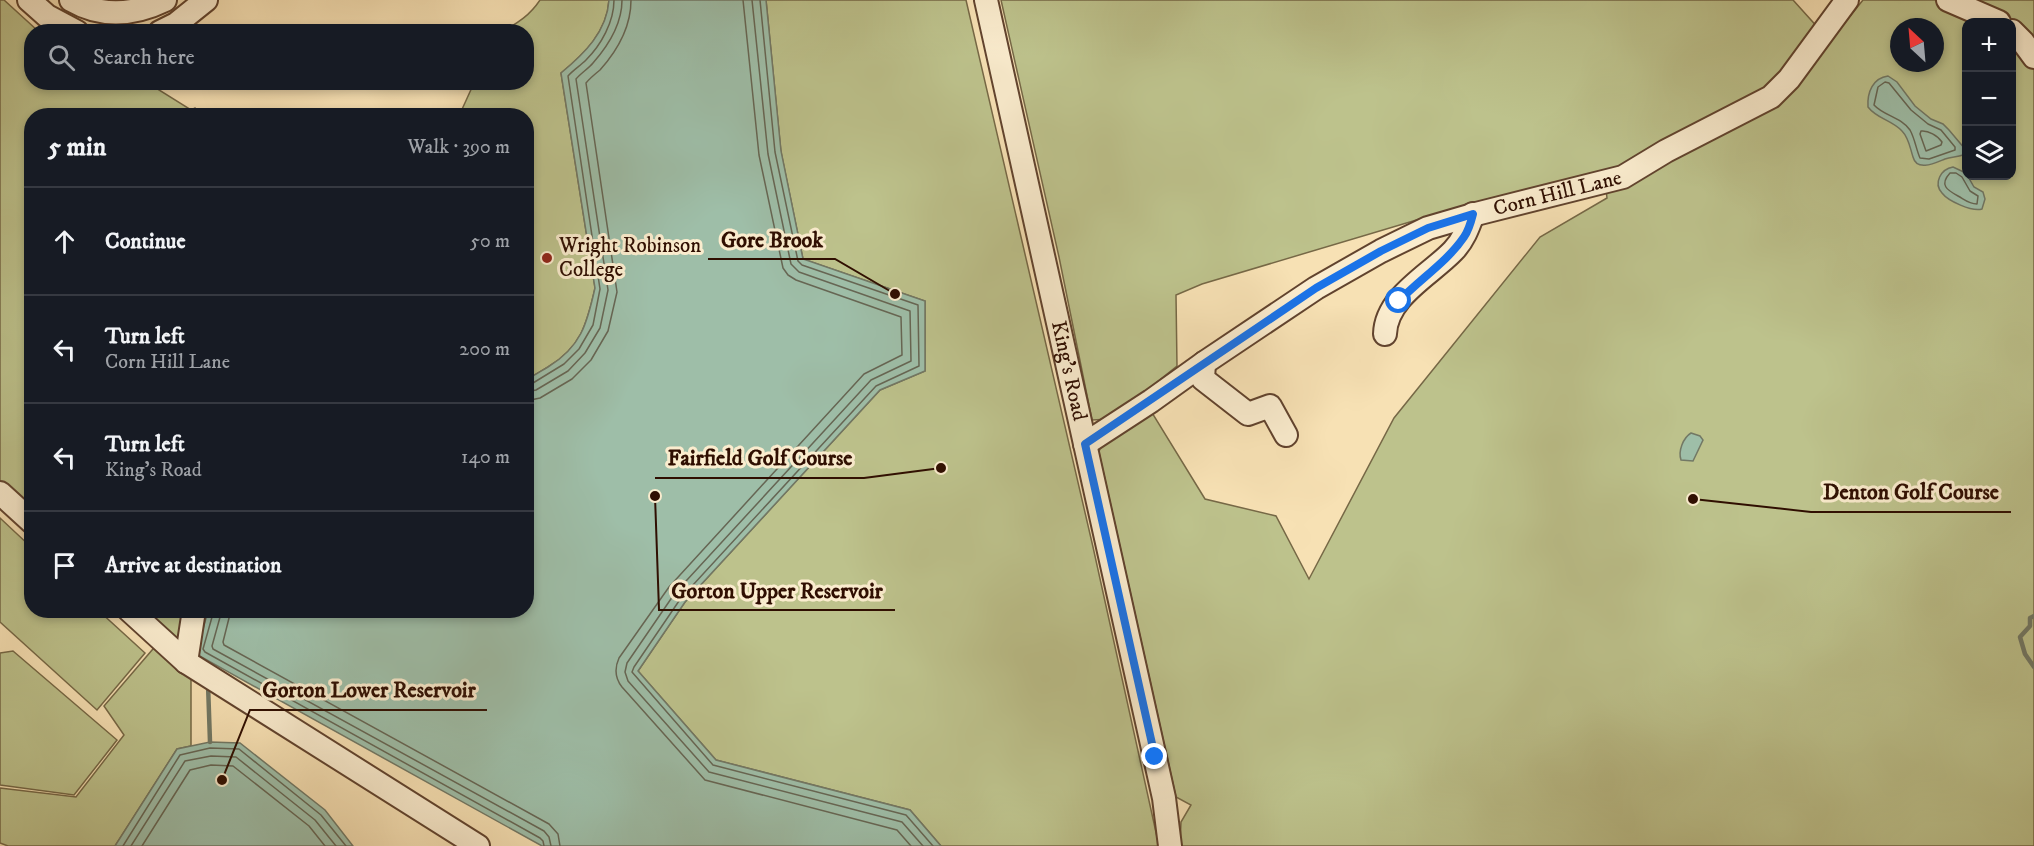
<!DOCTYPE html>
<meta charset="utf-8">
<style>
:root{--surface:#171b24;--page:#242831;--text:#f1f3f6;--muted:#9ea1a6;--line:#363941}
body{margin:0;font-family:"IM FELL DW Pica",serif;background:var(--page);color:var(--text)}
.controls{position:absolute;right:18px;top:18px;display:grid;overflow:hidden;border-radius:12px;box-shadow:0 3px 9px #0003}
.controls button{width:54px;height:54px;display:grid;place-items:center;padding:0;border:0;border-bottom:2px solid var(--line);background:var(--surface);color:var(--text);font:30px sans-serif}
.compass{position:absolute;left:1890px;top:18px;width:54px;height:54px;border-radius:50%;background:var(--surface);box-shadow:0 3px 9px #0003;rotate:334deg}
.stop{position:absolute;width:18px;height:18px;margin:-14px;border:4px solid #1a73e8;border-radius:50%;background:#fff}
.stop.end{background:#1a73e8;border-color:#fff;box-shadow:0 2px 6px #0008}
.list{margin:0;padding:0;list-style:none}
h2{display:flex;justify-content:space-between;align-items:center;height:78px;margin:0;padding:0 24px;font-size:26px}
h2 small{font-size:20px;font-weight:400;color:var(--muted)}
.list li{display:grid;grid-template-columns:39px 1fr auto;gap:18px;align-items:center;box-sizing:border-box;height:108px;padding:0 24px;border-top:2px solid var(--line)}
.list b{display:block;font-size:22px;white-space:nowrap}
.list p{margin:0;font-size:20px;white-space:nowrap;color:var(--muted)}
.list em{font-size:20px;font-style:normal;color:var(--muted)}
.icon{flex:none;width:33px;height:33px;fill:none;stroke:currentColor;stroke-width:2;stroke-linecap:round;stroke-linejoin:round}
.map{position:relative;flex:none;width:2034px;height:846px;overflow:hidden}
.search{position:absolute;background:var(--surface);box-shadow:0 3px 9px #0003;left:24px;top:24px;width:510px;height:66px;display:flex;align-items:center;gap:15px;box-sizing:border-box;padding:0 21px;border-radius:24px;color:var(--muted);font-size:22px}
.panel{position:absolute;background:var(--surface);box-shadow:0 3px 9px #0003;left:24px;top:108px;width:510px;height:510px;border-radius:24px}
.map>svg:first-child{display:block}
.green{fill:#bdc28c;stroke:#766846;stroke-width:1.5;fill-rule:evenodd}
.water{fill:#9ebea8;stroke:#727865;stroke-width:1.5}
.lines{fill:none;stroke-linecap:round;stroke-linejoin:round}
.shore{stroke:#666654;stroke-width:1.5}
.stream{stroke:#727865;stroke-width:4.5}
.minor-casing{stroke:#61432e;stroke-width:26}
.minor{stroke:#faecce;stroke-width:22}
.route{stroke:#1a73e8;stroke-width:8}
.poi-dot{fill:#8f2418;stroke:#faecce;stroke-width:2}
.labels{text-anchor:middle;dominant-baseline:central;stroke-width:6;stroke-linejoin:round;paint-order:stroke}
.street-label{font-size:21px;fill:#2f0e01;stroke:#faecce}
.poi-label{font-size:21px;fill:#2f0e01;stroke:#faecce;text-anchor:start}
.leader{fill:none;stroke:#2f0e01;stroke-width:2}
.callout-dot{fill:#2f0e01;stroke:#faecce;stroke-width:2}
.callout-label{font-size:22px;text-anchor:middle;font-weight:bold;fill:#2f0e01;stroke:#faecce;stroke-width:6;stroke-linejoin:round;paint-order:stroke}
</style>
<div class="map">
<svg width="2034" height="846" viewBox="0 0 2034 846">
<rect width="100%" height="100%" fill="#f7e1b4"/>
<filter id="stains"><feTurbulence type="fractalNoise" baseFrequency=".00333" numOctaves="4"/><feColorMatrix values="0 0 0 0 .2 0 0 0 0 .09 0 0 0 0 .02 0 0 0 .5 -.17"/></filter>
<radialGradient id="worn" r=".72"><stop offset=".6" stop-color="#630" stop-opacity="0"/><stop offset="1" stop-color="#630" stop-opacity=".3"/></radialGradient>
<g class="green">
<polygon points="0,0 4,0 38,31 32,32 32,82 148,83 191,110 195,108 198,115 32,116 31,516 0,487"/>
<path d="M540 0H609C607 32 584 54 561 73L595 288C587 324 581 347 548 367 541 371 534 376 527 379L526 116H459L474 83 526 82V32L503 31C518 23 530 15 540 0Z"/>
<polygon points="766,0 966,0 1093,547 1159,846 941,846 910,810 716,760 638,671 685,602 880,390 925,371 925,301 803,259 781,152"/>
<path d="M1001 0H1793L1830 41 1863 0H2034V846H1180L1181 822 1191 805 1176 797 1100 457 1099 452 1100 448 1151 411 1205 499 1276 516 1309 579 1394 418 1540 237 1607 198 1604 173 1450 210 1202 284 1176 295 1177 366 1111 419 1092 420 1059 257ZM1966 22H2012V176H1966ZM1899 27H1935V63H1899Z"/>
<polygon points="0,518 31,547 32,610 99,611 145,653 97,710 0,622"/>
<polygon points="133,611 208,611 208,612 187,614 180,646"/>
<polygon points="159,642 191,678 191,746 177,749 115,846 8,846 0,843 0,788 76,797 124,735 104,706"/>
<polygon points="13,651 117,740 74,795 0,785 0,653"/>
</g>
<g class="water">
<path d="M609 0H766L781 151 803 259 925 301V371L880 390 685 602 638 671 716 760 910 810 941 846H542L196 654 208 611 526 610 527 379C534 376 541 371 548 367 581 347 587 324 595 288L561 73C584 54 607 32 609 0Z"/>
<path d="M1888 76 1897 82 1915 106 1931 119 1943 124 1949 130 1965 149 1963 155C1957 157 1951 157 1945 159 1935 163 1917 172 1913 157 1910 148 1909 138 1902 131 1892 120 1877 119 1868 107 1867 92 1873 78 1888 76Z"/>
<path d="M1953 167 1966 173 1974 187 1983 192 1985 199 1982 209C1972 212 1948 201 1942 193 1933 183 1941 169 1953 167Z"/>
<path d="M1691 433 1700 436 1703 440 1693 461 1681 460C1678 451 1683 438 1691 433Z"/>
<polygon points="210,742 240,743 325,810 353,846 115,846 177,749"/>
</g>
<g class="lines">
<g class="shore">
<path d="M743 0 759 155 783 268 788 275 796 280 901 317 902 355 864 374 669 587 619 658C614 669 615 678 622 687L705 780 897 830 911 846"/>
<polyline points="752,0 768,154 791,264 799,272 910,311 911,361 871,380 675,593 627,663 625,672 628,681 709,772 902,822 923,846"/>
<polyline points="760,0 775,152 798,261 802,265 918,305 919,366 876,386 681,598 634,667 632,672 713,765 906,815 933,846"/>
<path d="M1885 82 1889 83 1911 110 1928 124 1941 130 1955 147V150L1929 159 1920 158C1916 149 1915 139 1910 130 1901 117 1884 116 1874 105L1878 87Z"/>
<path d="M1921 131C1928 130 1938 136 1942 142L1941 145 1926 151 1920 134Z"/>
<path d="M1956 173 1962 177 1970 191 1978 196 1977 204C1969 204 1965 200 1958 196 1947 190 1939 185 1950 173Z"/>
<path d="M526 384 533 383 564 364 579 349 593 325 600 289 568 76C573 70 580 66 586 60 601 45 614 22 614 0"/>
<path d="M526 392 536 390 568 371 585 353 600 328 608 290 576 79C581 73 588 69 593 63 608 46 622 23 622 0"/>
<path d="M526 401 540 398 572 379 591 360 608 331 617 292 586 83C590 78 595 74 600 70 617 51 631 26 631 0"/>
<polyline points="214,610 203,649 205,652 540,838 543,841 544,846"/>
<polyline points="222,610 212,646 213,649 544,831 549,837 551,846"/>
<polyline points="231,610 223,642 224,645 549,824 558,834 560,846"/>
<polyline points="123,846 180,755 210,748 239,749 321,815 346,846"/>
<polyline points="131,846 185,761 211,756 236,757 315,820 336,846"/>
<polyline points="142,846 190,770 211,765 233,766 309,826 325,846"/>
</g>
<g class="stream">
<polyline points="2034,616 2030,618 2030,626 2020,637 2025,654 2034,667"/>
<polyline points="208,684 210,742"/>
</g>
<g class="minor-casing">
<g id="minor">
<polyline points="29,0 47,16 77,32"/>
<path d="M71 0C102 18 134 15 165 0"/>
<path id="s1" d="M986 0 1164 798 1170 846"/>
<polyline points="1948,0 1999,22"/>
<polyline points="2012,31 2023,42 2034,57"/>
<polyline points="160,32 176,24 206,0"/>
<path d="M1385 334C1386 297 1430 275 1453 251 1463 241 1468 228 1473 214"/>
<polyline points="1204,363 1203,379 1248,414 1270,406 1286,435"/>
<path id="s2" d="M1085 444 1151 401 1204 363 1316 288 1381 251 1428 228 1476 214 1623 177 1666 151 1771 97 1789 79 1847 0"/>
<polyline points="0,493 32,522"/>
<polyline points="129,610 186,662 478,846"/>
<polyline points="186,662 194,610"/>
</g>
</g>
<use href="#minor" class="minor"/>
</g>
<g class="lines">
<path class="route" d="M1155 757 1085 444 1316 288 1381 251 1428 228 1473 214C1471 222 1469 230 1464 237 1447 262 1420 279 1399 301"/>
</g>
<circle class="poi-dot" cx="547" cy="258" r="6"/>
<g class="labels">
<g class="street-label">
<text stroke="none"><textPath href="#s2" startOffset="540">Corn Hill Lane</textPath></text>
<text stroke="none"><textPath href="#s1" startOffset="380">King's Road</textPath></text>
</g>
<g class="poi-label">
<text x="559" y="246">Wright Robinson<tspan x="559" dy="24">College</tspan></text>
</g>
</g>
<path class="leader" d="M895 294L835 259H708M941 468L864 478H655M1693 499L1811 512H2011M655 496L659 610H895M222 780L250 710H487"/>
<g class="callout-dot">
<circle cx="895" cy="294" r="6"/>
<circle cx="941" cy="468" r="6"/>
<circle cx="1693" cy="499" r="6"/>
<circle cx="655" cy="496" r="6"/>
<circle cx="222" cy="780" r="6"/>
</g>
<g class="callout-label">
<text x="772" y="247">Gore Brook</text>
<text x="760" y="465">Fairfield Golf Course</text>
<text x="1911" y="499">Denton Golf Course</text>
<text x="777" y="598">Gorton Upper Reservoir</text>
<text x="369" y="697">Gorton Lower Reservoir</text>
</g>
<rect width="100%" height="100%" filter="url(#stains)"/>
<rect width="100%" height="100%" fill="url(#worn)"/>
</svg>
<div class="controls">
<button>+</button>
<button>−</button>
<button><svg class="icon" aria-label="layers" viewBox="0 0 24 24"><path d="M12 4l9 5-9 5-9-5zM3 14l9 5 9-5"/></svg></button>
</div>
<svg class="compass" viewBox="-18 -18 36 36"><path d="M0-13l5 13h-10z" fill="#e53935"/><path d="M0 13l5-13h-10z" fill="#9ea1a6"/></svg>
<div class="stop" style="left:1399px;top:301px"></div>
<div class="stop end" style="left:1155px;top:757px"></div>
<div class="search"><svg class="icon" aria-label="search" viewBox="0 0 24 24"><circle cx="10" cy="10" r="6"/><path d="M15 15l6 6"/></svg>Search here</div>
<section class="panel">
<h2>5 min<small>Walk · 390 m</small></h2>
<ul class="list">
<li><svg class="icon" aria-label="ahead" viewBox="0 0 24 24"><path d="M12 20V5M6 11l6-6 6 6"/></svg><div><b>Continue</b></div><em>50 m</em></li>
<li><svg class="icon" aria-label="left" viewBox="0 0 24 24"><path d="M17 20v-9H6M10 6l-5 5 5 5"/></svg><div><b>Turn left</b><p>Corn Hill Lane</p></div><em>200 m</em></li>
<li><svg class="icon" aria-label="left" viewBox="0 0 24 24"><path d="M17 20v-9H6M10 6l-5 5 5 5"/></svg><div><b>Turn left</b><p>King's Road</p></div><em>140 m</em></li>
<li><svg class="icon" aria-label="arrive" viewBox="0 0 24 24"><path d="M6 21V4h12l-3 4 3 4H6"/></svg><div><b>Arrive at destination</b></div></li>
</ul>
</section>
</div>
